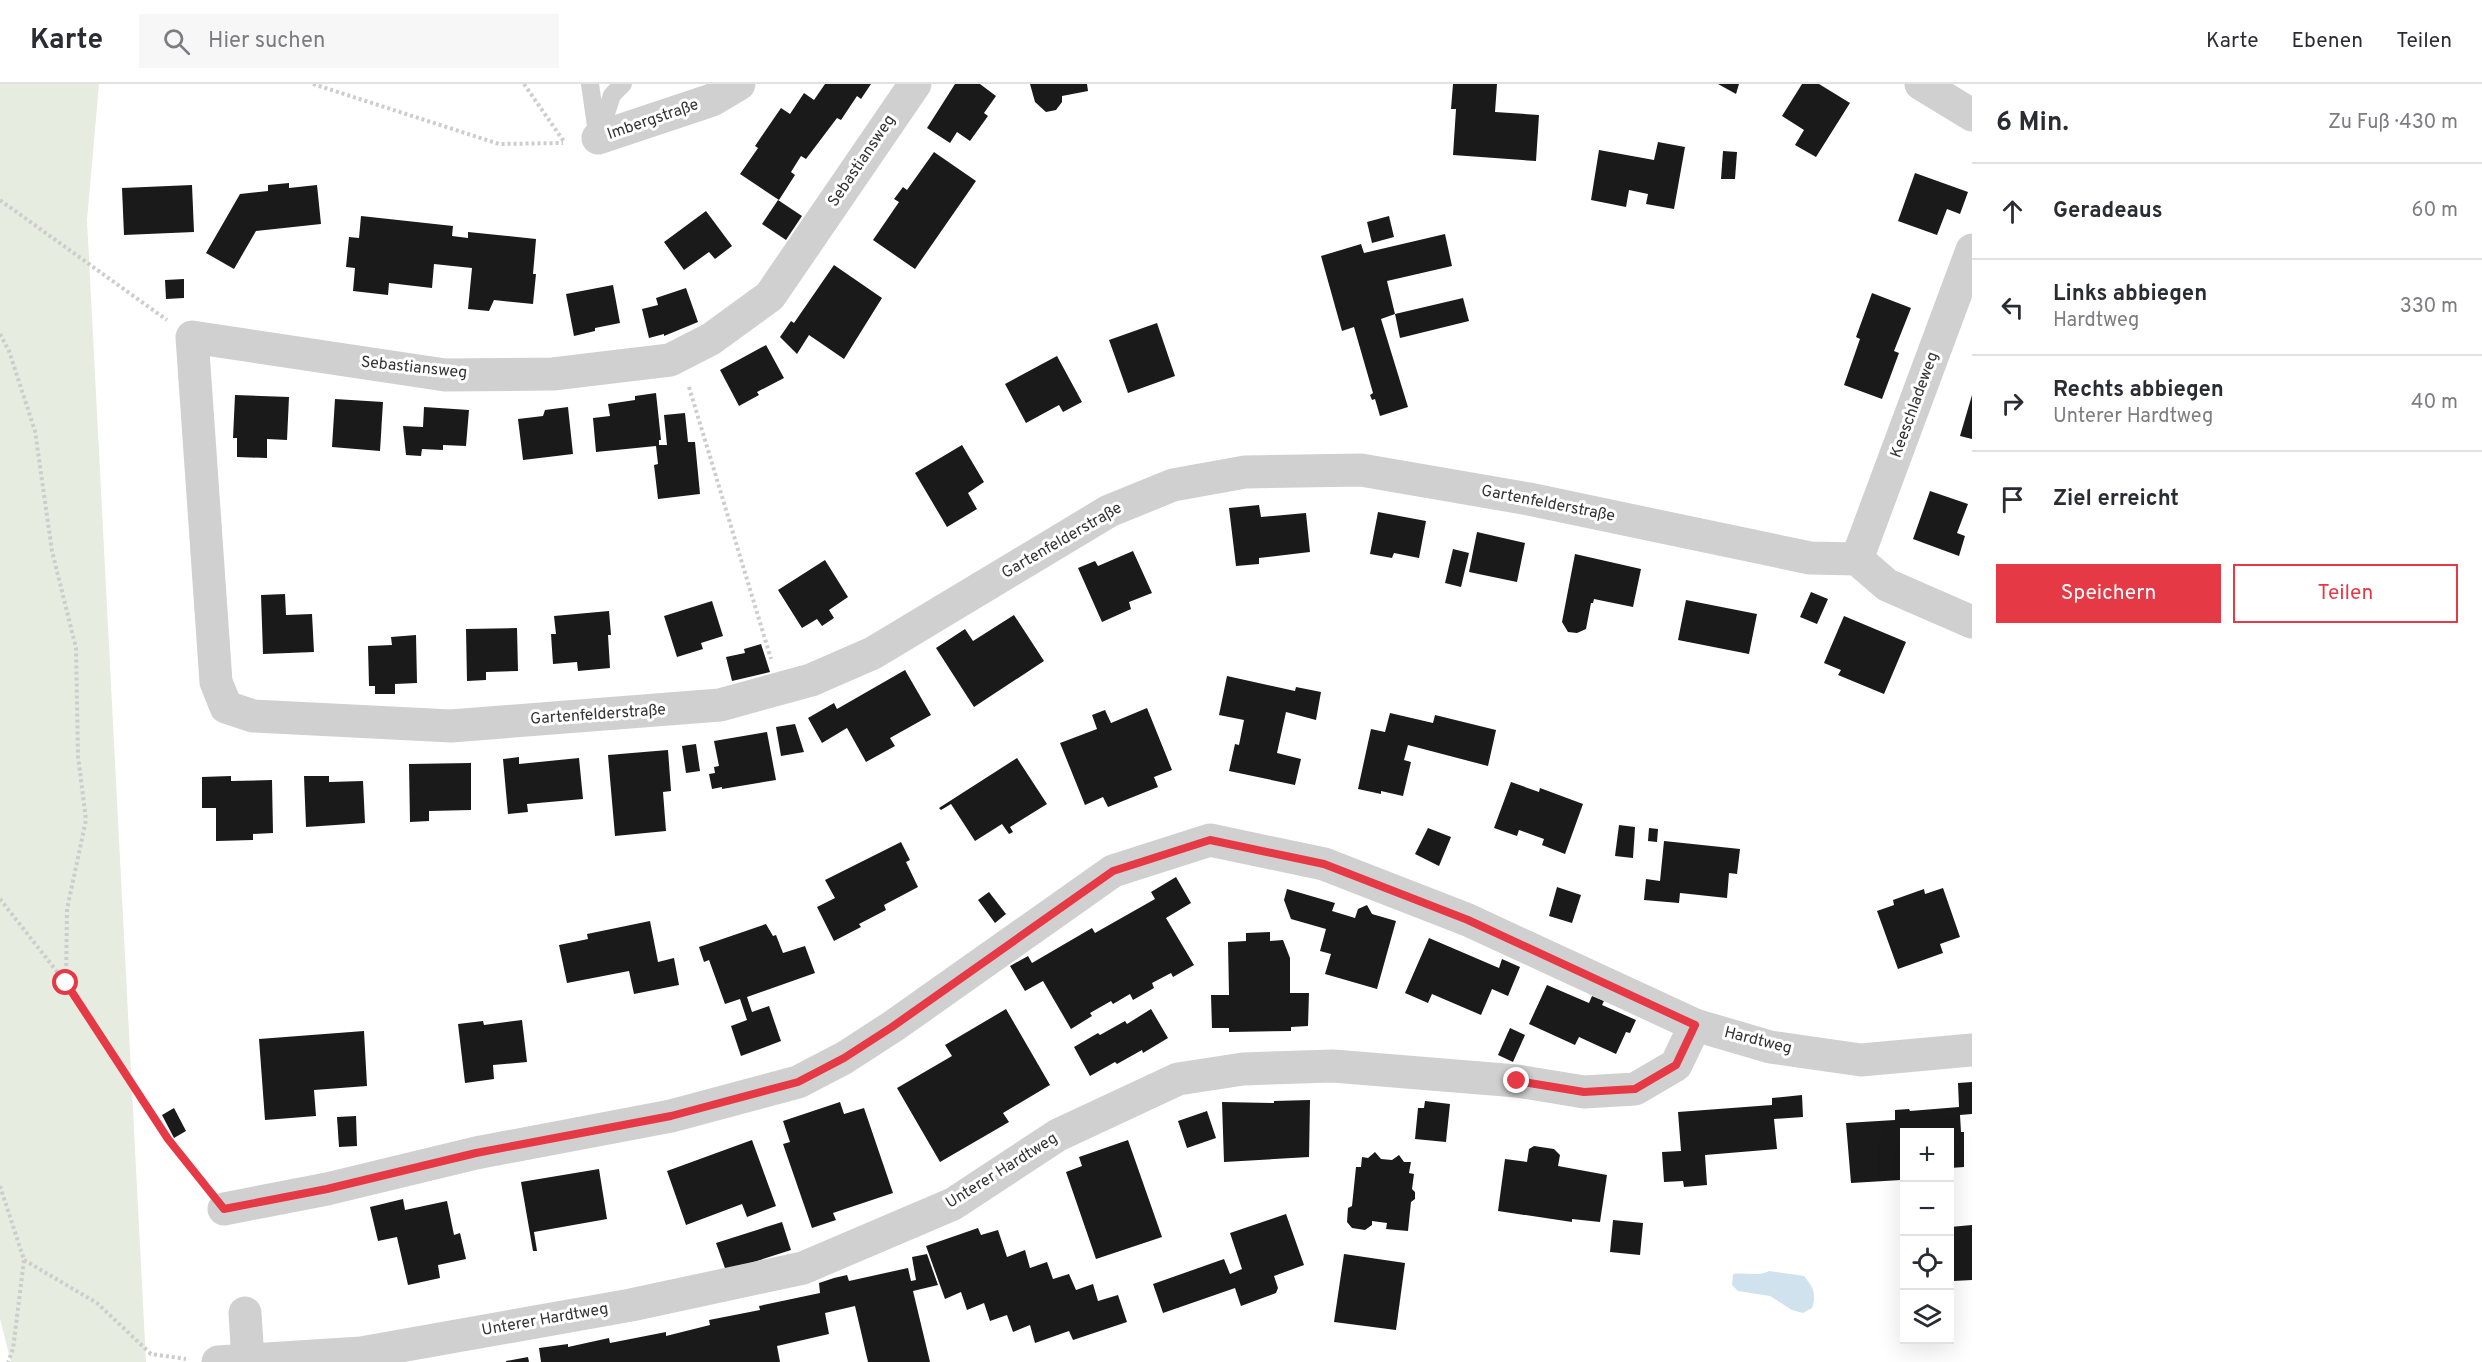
<!DOCTYPE html>
<html lang="de">
<meta charset="utf-8">
<style>
:root{--surface:#fff;--page:#f7f7f7;--text:#2b2b33;--muted:#7c7c81;--line:#e1e1e2;--accent:#e63946}
body{margin:0;font-family:Overpass,sans-serif;background:var(--page);color:var(--text)}
.controls{position:absolute;right:18px;bottom:18px;display:grid;overflow:hidden;border-radius:0px;box-shadow:0 6px 24px #0002}
.controls button{width:54px;height:54px;display:grid;place-items:center;padding:0;border:0;border-bottom:2px solid var(--line);background:var(--surface);color:var(--text);font:30px sans-serif}
.stop{position:absolute;width:18px;height:18px;margin:-14px;border:4px solid #e63946;border-radius:50%;background:#fff}
.stop.end{background:#e63946;border-color:#fff;box-shadow:0 2px 6px #0008}
.list{margin:0;padding:0;list-style:none}
h2{display:flex;justify-content:space-between;align-items:center;height:78px;margin:0;padding:0 24px;font-size:26px}
h2 small{font-size:20px;font-weight:400;color:var(--muted)}
.list li{display:grid;grid-template-columns:39px 1fr auto;gap:18px;align-items:center;box-sizing:border-box;height:96px;padding:0 24px;border-top:2px solid var(--line)}
.list b{display:block;font-size:22px;white-space:nowrap}
.list p{margin:0;font-size:20px;white-space:nowrap;color:var(--muted)}
.list em{font-size:20px;font-style:normal;color:var(--muted)}
.actions{display:flex;gap:12px;padding:18px 24px}
.actions a{flex:1;padding:14px 0;border:2px solid var(--accent);border-radius:0px;text-align:center;font-size:21px;color:var(--accent)}
.actions .main{background:var(--accent);color:#fff}
.icon{flex:none;width:33px;height:33px;fill:none;stroke:currentColor;stroke-width:2;stroke-linecap:round;stroke-linejoin:round}
.map{position:relative;flex:none;width:1972px;height:1278px;overflow:hidden}
header{display:flex;align-items:center;gap:36px;box-sizing:border-box;height:84px;padding:0 30px;background:var(--surface);border-bottom:2px solid var(--line)}
header strong{font-size:28px}
nav{display:flex;gap:33px;margin-inline-start:auto;font-size:21px}
.search{width:420px;height:54px;background:var(--page);display:flex;align-items:center;gap:15px;box-sizing:border-box;padding:0 21px;border-radius:0px;color:var(--muted);font-size:22px}
main{display:flex}
aside{flex:1;background:var(--surface)}
.map>svg:first-child{display:block}
.green{fill:#e6ecdf}
.water{fill:#cfe2ee}
.building{fill:#1a1a1a}
.lines{fill:none;stroke-linecap:round;stroke-linejoin:round}
.path{stroke:#cdcdcd;stroke-width:4;stroke-dasharray:3 3;stroke-linecap:butt}
.lane{stroke:#d0d0d0;stroke-width:18}
.street{stroke:#d0d0d0;stroke-width:33}
.route{stroke:#e63946;stroke-width:8}
.labels{text-anchor:middle;dominant-baseline:central;stroke-width:6;stroke-linejoin:round;paint-order:stroke}
.street-label{font-size:16px;fill:#333;stroke:#fff}
</style>
<header>
<strong>Karte</strong>
<div class="search"><svg class="icon" aria-label="search" viewBox="0 0 24 24"><circle cx="10" cy="10" r="6"/><path d="M15 15l6 6"/></svg>Hier suchen</div>
<nav><a>Karte</a><a>Ebenen</a><a>Teilen</a></nav>
</header>
<main>
<div class="map">
<svg width="1972" height="1278" viewBox="0 0 1972 1278">
<rect width="100%" height="100%" fill="#fff"/>
<polygon class="green" points="0,0 99,0 87,136 146,1278 11,1278 0,1235"/>
<path class="water" d="M1769 1187 1804 1192C1813 1203 1817 1210 1812 1224L1803 1229 1792 1226 1770 1212 1738 1207 1732 1201 1733 1190C1746 1188 1758 1193 1769 1187Z"/>
<g class="building">
<polygon points="825,0 871,0 861,15 857,12 841,36 837,34 806,75 801,72 791,88 795,91 779,116 740,90 758,64 755,62 781,24 790,30 804,9 814,16"/>
<polygon points="955,0 980,0 996,12 984,29 988,32 970,57 957,48 950,59 927,44"/>
<polygon points="1030,0 1087,0 1088,7 1062,12 1062,18 1056,26 1046,28 1035,18"/>
<polygon points="1453,0 1497,0 1495,28 1539,31 1536,77 1453,71 1456,25 1451,25"/>
<polygon points="1718,0 1739,0 1736,10"/>
<polygon points="1802,0 1819,0 1850,19 1816,73 1795,61 1804,46 1782,32"/>
<polygon points="1658,58 1685,63 1674,125 1646,120 1648,110 1629,106 1626,123 1591,116 1599,66 1654,76"/>
<polygon points="1723,67 1737,68 1735,95 1721,95"/>
<polygon points="934,68 976,97 915,185 873,156 899,118 894,115 903,103 907,106"/>
<polygon points="1915,89 1968,108 1960,130 1947,125 1937,151 1898,137"/>
<polygon points="289,99 289,104 317,101 321,140 256,147 234,185 206,169 240,110 268,107 268,101"/>
<polygon points="192,101 194,148 124,151 122,104"/>
<polygon points="778,116 802,132 786,156 762,140"/>
<polygon points="706,127 732,162 715,175 709,168 684,186 664,158"/>
<polygon points="361,132 453,142 452,152 468,154 468,148 536,155 533,190 536,190 533,220 494,216 489,227 468,225 472,184 434,180 432,204 389,199 388,211 353,207 355,184 346,183 349,153 359,154"/>
<polygon points="1389,132 1394,153 1372,159 1367,138"/>
<polygon points="1445,150 1452,182 1387,197 1395,230 1381,235 1408,323 1380,332 1375,315 1372,316 1370,311 1373,309 1354,243 1342,247 1321,172 1361,160 1364,169"/>
<polygon points="834,181 882,214 844,275 809,251 797,270 780,253 791,237 794,239"/>
<polygon points="184,195 184,214 166,215 165,196"/>
<polygon points="613,201 620,239 595,244 595,247 574,252 566,210"/>
<polygon points="686,204 698,238 664,252 664,250 649,254 642,225 658,221 656,214"/>
<polygon points="1872,209 1911,224 1894,267 1899,269 1882,315 1844,301 1860,255 1856,253"/>
<polygon points="1463,214 1469,237 1400,254 1395,230"/>
<polygon points="1157,239 1175,292 1128,309 1109,256"/>
<polygon points="766,261 784,294 757,308 759,311 739,322 720,286"/>
<polygon points="1057,272 1082,318 1063,328 1059,321 1026,339 1005,300"/>
<polygon points="656,309 661,356 659,356 659,361 667,361 664,331 685,329 688,358 695,358 700,410 658,415 654,381 658,380 656,362 596,368 593,334 610,332 608,320 635,316 635,312"/>
<polygon points="235,311 289,313 287,356 267,355 267,374 237,373 237,354 233,354"/>
<polygon points="1972,311 1972,355 1960,352"/>
<polygon points="335,315 383,318 380,367 332,363"/>
<polygon points="424,323 469,326 466,362 443,361 443,366 422,365 421,372 406,371 403,342 423,343"/>
<polygon points="568,323 573,370 523,376 518,335 543,332 545,326"/>
<polygon points="962,361 984,398 968,409 977,425 947,443 915,389"/>
<polygon points="1930,407 1968,420 1957,449 1965,452 1959,472 1913,455"/>
<polygon points="1259,421 1261,433 1306,429 1310,468 1259,474 1259,480 1236,482 1229,424"/>
<polygon points="1378,428 1426,437 1419,474 1394,469 1392,474 1370,470"/>
<polygon points="1477,448 1525,459 1517,498 1469,488"/>
<polygon points="1453,465 1469,469 1461,503 1445,499"/>
<polygon points="1133,467 1152,509 1129,518 1131,525 1102,538 1078,484 1095,477 1098,482"/>
<polygon points="1575,470 1641,485 1633,523 1594,515 1593,519 1591,519 1586,545 1577,549 1568,548 1562,538"/>
<polygon points="825,476 848,513 829,526 834,534 822,542 817,535 802,544 778,506"/>
<polygon points="1811,508 1828,515 1817,540 1800,533"/>
<polygon points="285,510 286,531 312,530 314,568 263,570 261,511"/>
<polygon points="1686,516 1757,530 1749,570 1678,556"/>
<polygon points="712,517 723,552 701,559 703,565 677,573 664,532"/>
<polygon points="609,527 611,551 608,551 610,584 578,587 577,578 553,580 551,550 556,550 554,532"/>
<polygon points="1014,531 1044,577 974,623 936,564 965,545 973,557"/>
<polygon points="1844,532 1906,558 1884,610 1838,591 1841,586 1824,579"/>
<polygon points="517,544 518,587 486,588 486,596 467,597 466,545"/>
<polygon points="416,551 417,599 395,600 395,610 375,610 375,602 369,602 368,562 392,561 391,553"/>
<polygon points="761,560 770,588 732,597 726,573 745,569 744,565"/>
<polygon points="905,586 931,631 890,654 895,662 866,678 847,644 822,659 808,634 834,619 837,625"/>
<polygon points="1227,592 1295,607 1296,603 1321,608 1316,636 1286,628 1277,669 1301,675 1295,701 1229,687 1235,660 1239,661 1244,636 1219,631"/>
<polygon points="1147,624 1172,686 1154,693 1158,703 1108,723 1103,713 1085,721 1060,659 1097,645 1092,631 1105,626 1111,639"/>
<polygon points="1390,629 1433,639 1435,631 1496,646 1488,682 1408,661 1404,676 1411,678 1403,712 1381,707 1381,710 1358,705 1371,645 1385,648"/>
<polygon points="795,640 804,668 781,672 776,643"/>
<polygon points="767,648 776,696 722,705 722,703 712,705 709,690 715,689 714,683 719,682 714,657"/>
<polygon points="696,660 700,687 686,689 682,662"/>
<polygon points="668,666 671,707 663,708 666,747 615,752 608,671"/>
<polygon points="519,673 519,680 579,674 583,715 527,720 528,728 508,730 503,675"/>
<polygon points="1017,674 1047,720 1010,743 1013,748 1009,750 1002,740 975,757 951,720 941,726 939,724"/>
<polygon points="471,679 471,726 429,727 429,737 410,738 409,680"/>
<polygon points="231,692 231,697 272,696 273,749 253,750 253,756 216,757 216,724 202,724 202,693"/>
<polygon points="304,692 329,692 329,698 363,697 365,739 306,743"/>
<polygon points="1511,698 1539,708 1540,704 1583,720 1565,770 1542,761 1544,755 1519,746 1517,752 1494,744"/>
<polygon points="1619,741 1635,743 1633,774 1615,772"/>
<polygon points="1428,744 1451,753 1439,782 1415,770"/>
<polygon points="1649,744 1658,745 1657,758 1648,757"/>
<polygon points="1664,757 1740,765 1737,790 1729,789 1727,814 1680,809 1679,819 1644,816 1646,795 1660,797"/>
<polygon points="901,758 910,776 906,778 918,803 884,821 886,826 859,840 861,843 834,857 817,823 835,814 825,796"/>
<polygon points="1176,793 1191,819 1166,834 1194,881 1173,893 1171,889 1152,899 1154,904 1133,916 1130,910 1113,920 1111,917 1090,929 1092,932 1071,945 1043,897 1025,907 1010,882 1028,872 1032,879 1092,844 1095,849 1155,815 1151,808"/>
<polygon points="1557,803 1581,811 1572,839 1549,832"/>
<polygon points="1943,804 1960,853 1940,860 1943,869 1898,885 1877,827 1894,821 1893,816 1924,805 1925,810"/>
<polygon points="1287,805 1335,819 1332,827 1355,834 1358,825 1367,821 1372,830 1396,837 1377,905 1325,890 1331,870 1320,867 1326,845 1291,835 1284,816"/>
<polygon points="989,808 1006,830 995,839 978,816"/>
<polygon points="650,837 658,878 674,874 679,901 634,910 629,887 567,899 559,861 588,855 587,850"/>
<polygon points="766,840 773,852 776,851 783,869 805,862 815,889 747,913 752,928 769,922 781,957 741,972 731,942 747,936 740,915 725,920 709,876 704,878 699,863"/>
<polygon points="1270,848 1270,857 1283,856 1290,874 1290,909 1309,909 1308,942 1291,943 1291,947 1229,948 1229,944 1212,944 1211,911 1229,911 1228,858 1246,857 1246,849"/>
<polygon points="1429,854 1499,884 1502,875 1520,883 1508,912 1492,905 1481,931 1432,910 1428,919 1405,909"/>
<polygon points="1547,901 1589,919 1592,912 1604,917 1602,921 1636,936 1630,949 1626,948 1616,970 1579,953 1575,961 1529,940"/>
<polygon points="1006,925 1050,1001 1003,1029 1009,1038 940,1078 897,1004 952,972 945,961"/>
<polygon points="1151,925 1168,954 1143,969 1142,966 1117,980 1115,978 1090,992 1074,963 1098,949 1100,951 1125,937 1127,940"/>
<polygon points="522,936 527,978 493,981 494,995 465,999 458,940 483,937 484,941"/>
<polygon points="1510,944 1525,951 1513,978 1498,971"/>
<polygon points="364,947 367,1002 314,1006 316,1032 265,1036 259,955"/>
<polygon points="1972,998 1972,1030 1960,1031 1961,1048 1964,1048 1964,1083 1950,1084 1950,1048 1904,1048 1904,1088 1900,1089 1901,1096 1851,1099 1846,1039 1895,1036 1895,1026 1909,1025 1910,1027 1959,1023 1958,999"/>
<polygon points="1802,1011 1803,1033 1774,1035 1777,1065 1705,1071 1707,1101 1684,1103 1683,1097 1664,1098 1662,1068 1681,1067 1678,1028 1772,1021 1772,1014"/>
<polygon points="1310,1016 1309,1073 1224,1078 1222,1018 1274,1019 1274,1017"/>
<polygon points="1425,1017 1450,1020 1446,1058 1415,1055 1418,1024 1424,1024"/>
<polygon points="840,1018 844,1030 864,1024 893,1109 833,1129 836,1136 812,1144 783,1060 790,1058 783,1037"/>
<polygon points="174,1024 186,1047 174,1054 162,1031"/>
<polygon points="1207,1027 1216,1054 1187,1064 1178,1037"/>
<polygon points="356,1032 357,1062 339,1063 337,1033"/>
<polygon points="752,1056 776,1122 747,1133 742,1120 686,1141 667,1087"/>
<polygon points="1128,1056 1162,1153 1096,1175 1066,1088 1082,1082 1079,1073"/>
<polygon points="1534,1062 1554,1065 1560,1071 1558,1082 1607,1091 1600,1138 1572,1135 1572,1138 1498,1127 1505,1075 1527,1078 1529,1065"/>
<polygon points="1375,1068 1381,1075 1392,1076 1399,1071 1404,1078 1411,1078 1409,1089 1414,1090 1412,1105 1415,1108 1415,1115 1411,1118 1408,1147 1386,1145 1387,1139 1372,1137 1372,1141 1365,1146 1352,1144 1347,1138 1348,1124 1352,1122 1356,1083 1361,1083 1362,1073 1368,1074"/>
<polygon points="599,1085 607,1135 534,1148 537,1167 533,1167 521,1098"/>
<polygon points="403,1115 405,1126 447,1117 454,1151 460,1149 466,1175 438,1181 440,1194 408,1201 397,1153 378,1157 370,1123"/>
<polygon points="1286,1130 1304,1181 1274,1192 1278,1204 1276,1209 1241,1222 1235,1204 1163,1229 1153,1200 1224,1175 1230,1190 1242,1185 1230,1149"/>
<polygon points="1613,1136 1643,1139 1640,1171 1610,1168"/>
<polygon points="782,1138 791,1166 726,1187 716,1159"/>
<polygon points="1972,1141 1972,1196 1953,1197 1950,1208 1950,1143"/>
<polygon points="978,1144 981,1151 998,1146 1007,1173 1025,1166 1030,1184 1047,1178 1053,1195 1069,1190 1076,1206 1093,1200 1098,1217 1118,1211 1127,1238 1073,1256 1069,1247 1035,1259 1030,1241 1013,1248 1007,1231 990,1237 984,1219 967,1226 961,1208 945,1215 926,1162"/>
<polygon points="927,1170 938,1201 913,1207 930,1278 868,1278 855,1222 825,1229 829,1250 777,1262 780,1278 541,1278 539,1264 568,1260 568,1263 609,1254 610,1259 666,1248 666,1252 710,1241 709,1236 760,1226 759,1222 820,1209 819,1199 834,1194 847,1191 849,1197 908,1184 911,1197 916,1196 912,1173"/>
<polygon points="1344,1170 1405,1179 1396,1246 1334,1238"/>
<polygon points="528,1273 529,1278 506,1278 506,1277"/>
</g>
<g class="lines">
<g class="path">
<polyline points="313,0 499,60 563,59"/>
<polyline points="524,0 565,59"/>
<polyline points="0,116 167,236"/>
<polyline points="0,250 9,267 35,347 52,467 76,564 78,672 86,736 67,825 66,899"/>
<polyline points="689,303 771,575"/>
<polyline points="0,815 66,899 168,1055 205,1102"/>
<polyline points="0,1102 24,1176 13,1265 8,1278"/>
<polyline points="24,1176 97,1219 151,1270 186,1275"/>
</g>
<g class="lane">
<polyline points="590,0 597,49"/>
<polyline points="598,54 612,11 623,0"/>
</g>
<g class="street">
<polyline points="915,0 770,212 711,255 670,276 553,290 445,291 192,253 216,598 226,623 253,632 451,642 720,621 811,596 873,569 1109,427 1173,401 1245,388 1361,386 1529,415 1810,474 1857,475 1887,501 1972,538"/>
<polyline points="1921,0 1972,31"/>
<polyline points="598,54 712,16 739,0"/>
<polyline points="1857,475 1972,166"/>
<polyline points="224,1125 327,1105 476,1069 671,1032 798,998 844,974 892,943 1113,787 1210,756 1324,780 1468,836 1695,941 1770,963 1861,976 1972,966"/>
<polyline points="245,1229 248,1276"/>
<polyline points="218,1278 361,1269 631,1221 803,1184 953,1120 1058,1051 1178,995 1243,985 1333,982 1517,997 1584,1008 1635,1005 1676,981 1695,941"/>
</g>
</g>
<g class="lines">
<polyline class="route" points="66,899 168,1055 224,1125 327,1105 476,1069 671,1032 798,998 844,974 892,943 1113,787 1210,756 1324,780 1468,836 1695,941 1676,981 1635,1005 1584,1008 1517,997"/>
</g>
<g class="labels">
<g class="street-label">
<text transform="translate(653 36) rotate(-19)">Imbergstraße</text>
<text transform="translate(862 77) rotate(-56)">Sebastiansweg</text>
<text transform="translate(414 284) rotate(6)">Sebastiansweg</text>
<text transform="translate(1915 321) rotate(-70)">Keeschladeweg</text>
<text transform="translate(1548 420) rotate(11)">Gartenfelderstraße</text>
<text transform="translate(1062 457) rotate(-30)">Gartenfelderstraße</text>
<text transform="translate(598 631) rotate(-4)">Gartenfelderstraße</text>
<text transform="translate(1758 957) rotate(14)">Hardtweg</text>
<text transform="translate(1002 1087) rotate(-32)">Unterer Hardtweg</text>
<text transform="translate(545 1236) rotate(-10)">Unterer Hardtweg</text>
</g>
</g>
</svg>
<div class="controls">
<button>+</button>
<button>−</button>
<button><svg class="icon" aria-label="locate" viewBox="0 0 24 24"><circle cx="12" cy="12" r="6"/><path d="M12 2v4M12 18v4M2 12h4M18 12h4"/></svg></button>
<button><svg class="icon" aria-label="layers" viewBox="0 0 24 24"><path d="M12 4l9 5-9 5-9-5zM3 14l9 5 9-5"/></svg></button>
</div>
<div class="stop" style="left:66px;top:899px"></div>
<div class="stop end" style="left:1517px;top:997px"></div>
</div>
<aside>
<h2>6 Min.<small>Zu Fuß · 430 m</small></h2>
<ul class="list">
<li><svg class="icon" aria-label="ahead" viewBox="0 0 24 24"><path d="M12 20V5M6 11l6-6 6 6"/></svg><div><b>Geradeaus</b></div><em>60 m</em></li>
<li><svg class="icon" aria-label="left" viewBox="0 0 24 24"><path d="M17 20v-9H6M10 6l-5 5 5 5"/></svg><div><b>Links abbiegen</b><p>Hardtweg</p></div><em>330 m</em></li>
<li><svg class="icon" aria-label="right" viewBox="0 0 24 24"><path d="M7 20v-9h11M14 6l5 5-5 5"/></svg><div><b>Rechts abbiegen</b><p>Unterer Hardtweg</p></div><em>40 m</em></li>
<li><svg class="icon" aria-label="arrive" viewBox="0 0 24 24"><path d="M6 21V4h12l-3 4 3 4H6"/></svg><div><b>Ziel erreicht</b></div></li>
</ul>
<div class="actions"><a class="main">Speichern</a><a>Teilen</a></div>
</aside>
</main>
